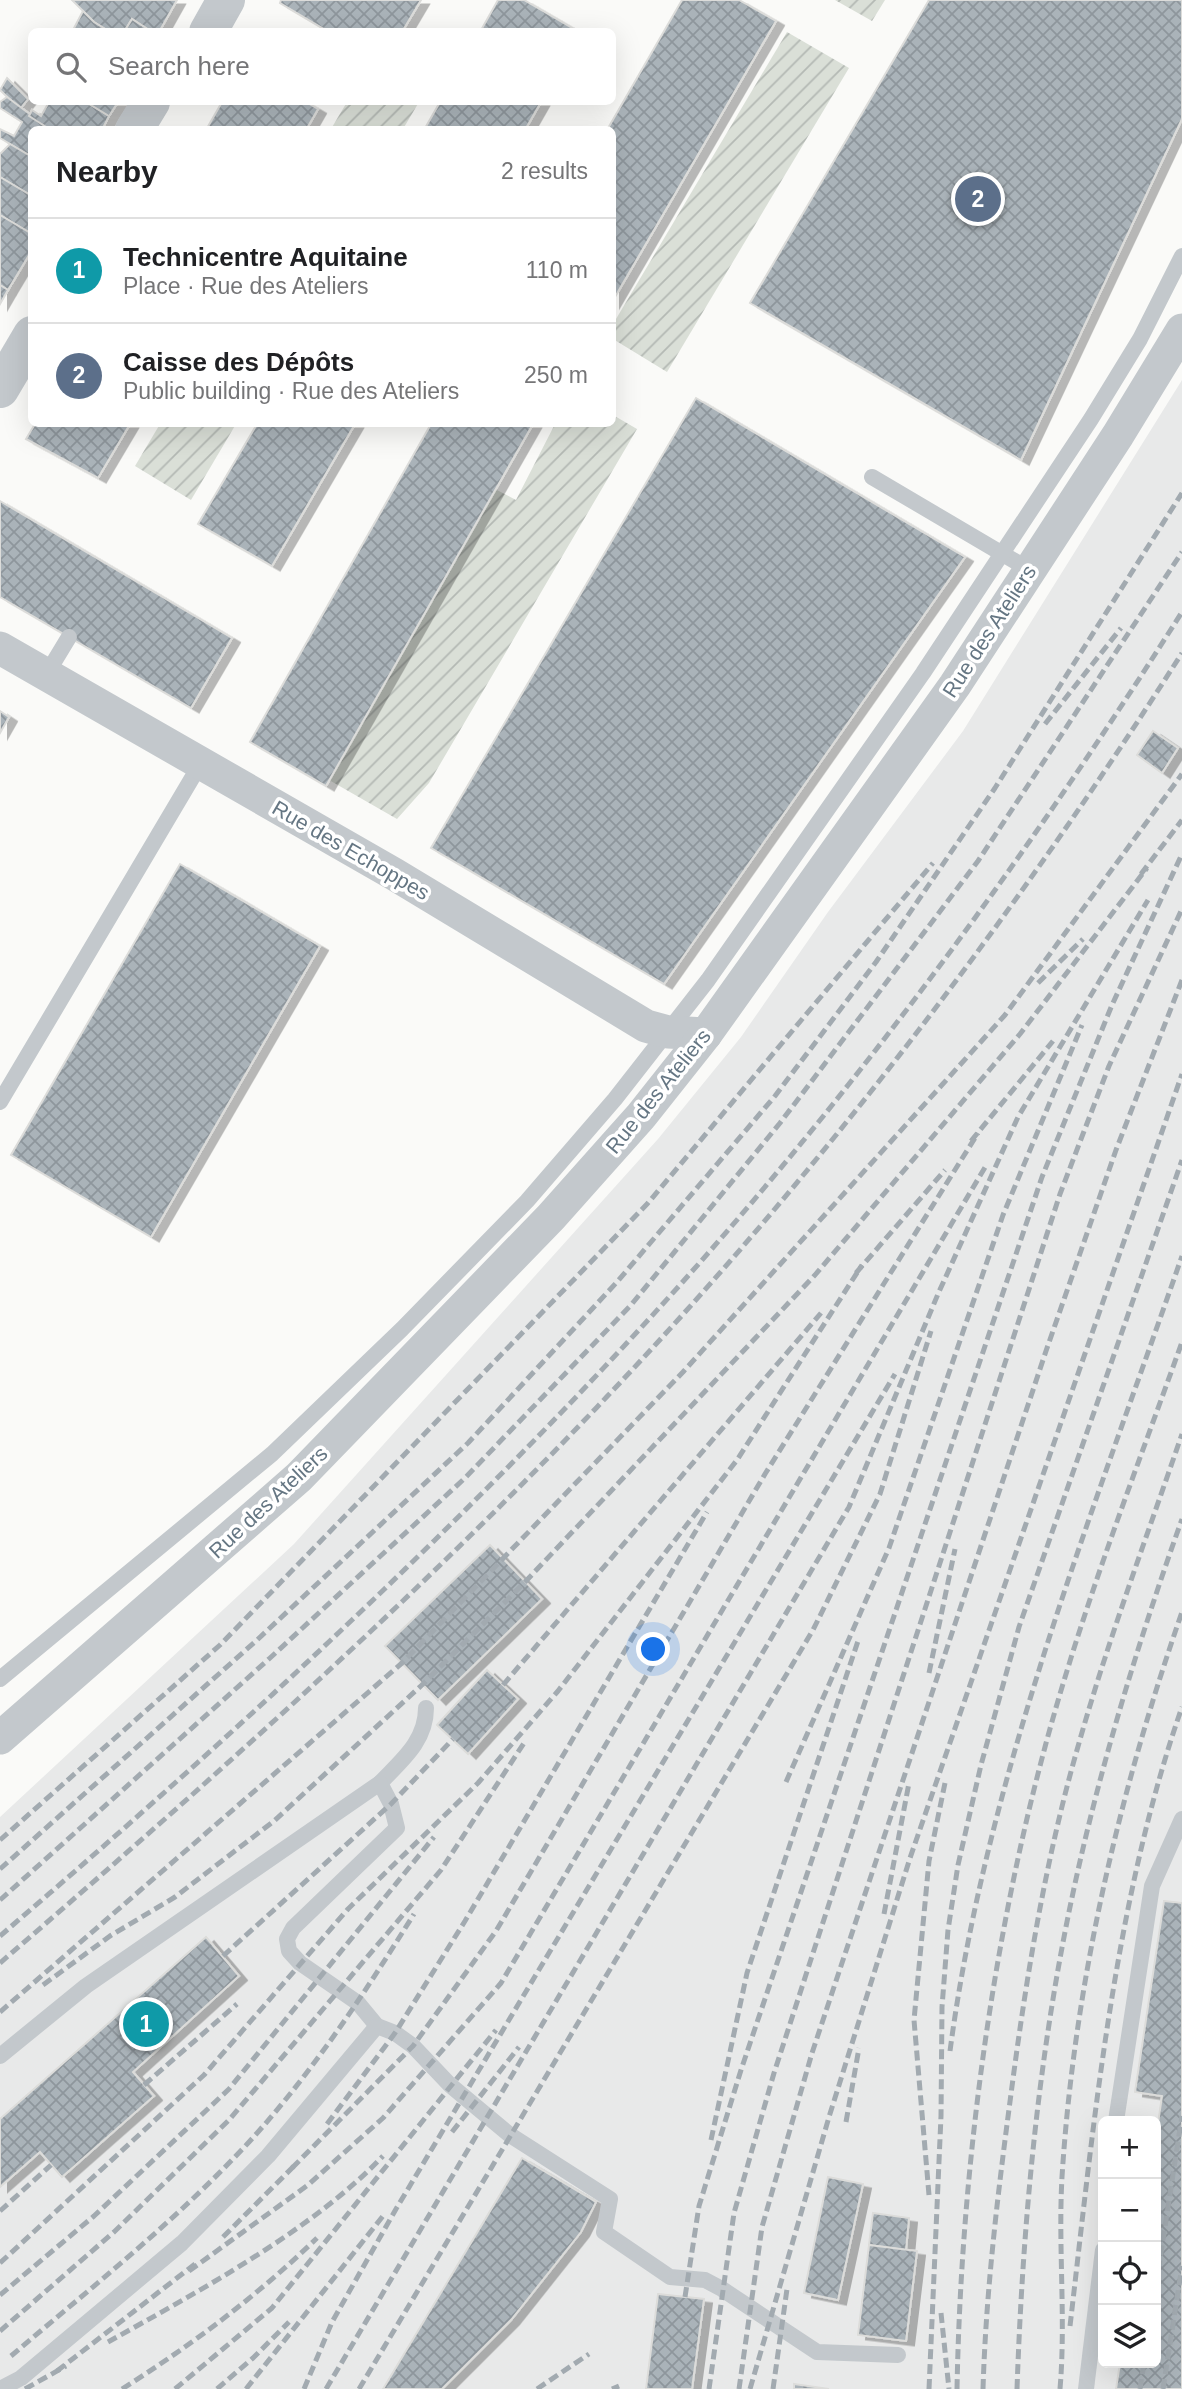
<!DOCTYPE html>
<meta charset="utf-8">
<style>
:root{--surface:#fff;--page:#f6f6f6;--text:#202124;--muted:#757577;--line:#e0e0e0;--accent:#0b8043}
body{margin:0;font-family:Helvetica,sans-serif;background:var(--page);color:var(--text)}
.controls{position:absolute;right:21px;bottom:21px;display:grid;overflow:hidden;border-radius:10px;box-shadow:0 7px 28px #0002}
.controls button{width:63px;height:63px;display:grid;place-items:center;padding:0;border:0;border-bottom:2px solid var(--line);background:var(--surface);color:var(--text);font:35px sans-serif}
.you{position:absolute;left:654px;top:1650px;width:24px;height:24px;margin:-18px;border:5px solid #fff;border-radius:50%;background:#1a73e8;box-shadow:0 0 0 10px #1a73e833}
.badge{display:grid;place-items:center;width:46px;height:46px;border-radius:50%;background:var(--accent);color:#fff;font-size:23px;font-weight:700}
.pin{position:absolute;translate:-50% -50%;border:4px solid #fff;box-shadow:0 2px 7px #0006}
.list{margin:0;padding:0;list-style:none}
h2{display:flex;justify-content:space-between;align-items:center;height:91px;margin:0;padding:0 28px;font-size:30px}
h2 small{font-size:23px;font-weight:400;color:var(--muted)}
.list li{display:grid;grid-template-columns:46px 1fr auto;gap:21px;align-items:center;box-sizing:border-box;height:105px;padding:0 28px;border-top:2px solid var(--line)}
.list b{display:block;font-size:26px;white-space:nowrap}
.list p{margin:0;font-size:23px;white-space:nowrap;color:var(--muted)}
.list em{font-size:23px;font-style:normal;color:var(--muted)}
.icon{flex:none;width:38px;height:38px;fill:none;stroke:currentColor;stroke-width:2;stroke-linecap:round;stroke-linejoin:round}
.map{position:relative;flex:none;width:1182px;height:2389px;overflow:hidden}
.search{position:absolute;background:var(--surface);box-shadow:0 7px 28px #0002;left:28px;top:28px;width:588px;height:77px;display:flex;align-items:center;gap:18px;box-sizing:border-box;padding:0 24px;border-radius:10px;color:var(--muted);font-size:26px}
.panel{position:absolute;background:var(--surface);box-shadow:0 7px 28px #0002;left:28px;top:126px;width:588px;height:301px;border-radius:10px}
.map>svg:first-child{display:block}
.built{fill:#e8e9e9;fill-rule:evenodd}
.garden{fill:url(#garden-furrows)}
.building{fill:url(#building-cross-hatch);stroke:#dcdcda;stroke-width:2;filter:url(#shadow)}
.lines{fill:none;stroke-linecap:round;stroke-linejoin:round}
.service{stroke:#c3c8cc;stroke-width:16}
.minor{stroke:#c3c8cc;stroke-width:33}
.tertiary{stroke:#c3c8cc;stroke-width:38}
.rail{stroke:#a2aab0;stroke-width:5;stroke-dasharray:10 5;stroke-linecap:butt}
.labels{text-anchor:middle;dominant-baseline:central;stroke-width:7;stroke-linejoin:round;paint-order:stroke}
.street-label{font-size:21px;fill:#657683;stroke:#fff}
</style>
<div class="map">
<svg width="1182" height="2389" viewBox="0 0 1182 2389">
<defs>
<pattern id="garden-furrows" width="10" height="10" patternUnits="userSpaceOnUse" patternTransform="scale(1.75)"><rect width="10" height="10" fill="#dadfd7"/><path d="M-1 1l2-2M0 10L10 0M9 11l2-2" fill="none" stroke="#b4b9b4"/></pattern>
<pattern id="building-cross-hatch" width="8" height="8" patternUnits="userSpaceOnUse" patternTransform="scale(1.75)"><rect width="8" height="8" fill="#aab3b9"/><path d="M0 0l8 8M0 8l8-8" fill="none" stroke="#8e969c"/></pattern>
<filter id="shadow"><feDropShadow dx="8" dy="4.5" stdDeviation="0" flood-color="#0004"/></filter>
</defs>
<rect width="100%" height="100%" fill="#fafaf8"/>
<path class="built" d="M1182 380V2389H0V1817L294 1544 658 1139 741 1037 828 912 963 731ZM1103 2121H1156V2363H1103Z"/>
<g class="garden">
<polygon points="835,0 885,0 872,21"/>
<polygon points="787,32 849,68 667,372 613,339 613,324"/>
<polygon points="347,102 419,102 403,129 331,129"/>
<polygon points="613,415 637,429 429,783 397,819 329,780 495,489 516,500 555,424 612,424"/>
<polygon points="160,424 236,424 191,500 135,466"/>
</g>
<g class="building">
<polygon points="72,0 177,0 159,32 152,32 132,19 124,32 110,32 94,22"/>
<polygon points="281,0 421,0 402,32 329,32 280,3"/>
<polygon points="498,0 524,0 579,32 480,32"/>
<polygon points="682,0 739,0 776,21 612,302 612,130 607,130"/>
<polygon points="929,0 1182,0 1182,119 1021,460 750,303"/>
<polygon points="83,11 94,22 110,32 72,32"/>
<polygon points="132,19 152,32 124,32"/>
<polygon points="7,78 28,99 20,109 0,90"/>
<polygon points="7,97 51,130 32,130 32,157 0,138 0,129 14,136 22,122 0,108 0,102"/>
<polygon points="49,102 86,102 109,116 102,130 51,130 29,116 32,110 41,116"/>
<polygon points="86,102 118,102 109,116"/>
<polygon points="222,102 306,102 318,109 306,130 206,130"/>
<polygon points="440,102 541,102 525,130 424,130"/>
<polygon points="10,144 32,157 32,196 0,177 0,154"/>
<polygon points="0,177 32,196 32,234 0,215"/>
<polygon points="0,215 32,234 32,250 8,290 0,285"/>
<polygon points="0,285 8,290 0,304"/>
<polygon points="696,398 965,557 664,984 431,848"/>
<polygon points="35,424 130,424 98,478 26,439"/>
<polygon points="257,424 355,424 272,566 198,524"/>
<polygon points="431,424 533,424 326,786 250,742"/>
<polygon points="0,501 232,638 191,708 0,597"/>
<polygon points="0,711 9,717 0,733"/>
<polygon points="1153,731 1178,748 1162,773 1137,755"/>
<polygon points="180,864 320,946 151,1237 11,1155"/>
<polygon points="490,1545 542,1599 438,1700 385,1646"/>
<polygon points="487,1670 518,1699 468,1754 437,1725"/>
<polygon points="1164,1901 1182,1903 1182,2389 1116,2389 1120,2363 1156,2363 1156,2137 1162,2096 1135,2092"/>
<polygon points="206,1937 239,1976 133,2072 154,2096 62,2177 40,2152 0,2187 0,2119"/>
<polygon points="522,2158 596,2202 581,2232 511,2320 442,2389 383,2389"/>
<polygon points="828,2177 863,2184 838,2300 804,2293"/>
<polygon points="873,2213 909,2218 906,2250 869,2245"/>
<polygon points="869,2245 917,2251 906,2341 858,2335"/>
<polygon points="658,2294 704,2299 692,2389 646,2389"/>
<polygon points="794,2384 829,2389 794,2389"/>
</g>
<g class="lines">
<g class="service">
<polyline points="872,477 1030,570"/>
<polyline points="46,675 69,637"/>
<polyline points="0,1102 201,763"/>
<polyline points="0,1679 272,1454 402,1329 527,1201 615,1099 708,980 923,673 1091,419 1140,339 1182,256"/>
<path d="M426 1708C426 1741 402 1760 380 1783L391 1804 397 1828 293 1928 287 1939 289 1951 300 1963 358 2003 377 2026 395 2033 413 2046 450 2085 510 2135 610 2199 604 2232 670 2277 705 2280 722 2289 817 2352 898 2355"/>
<polyline points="0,2056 86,1986 380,1783"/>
<polyline points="1116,2121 1152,1886 1182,1819"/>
<polyline points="0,2389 21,2378 182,2243 268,2156 377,2026"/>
<polyline points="1086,2389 1103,2250"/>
</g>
<g class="minor">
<polyline points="0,648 394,874 646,1026 668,1032 706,1034"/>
<polyline points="0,1738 299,1477 551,1217 641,1116 706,1034 955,685 1118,435 1182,330"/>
</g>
<g class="tertiary">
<polyline points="208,32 226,0"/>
<polyline points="134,130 151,102"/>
<polyline points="0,389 32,335"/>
</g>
<g class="rail">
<polyline points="1045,724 1121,628"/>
<polyline points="1141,874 1182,820"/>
<polyline points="1038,983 1083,939"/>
<polyline points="971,1141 1053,1041"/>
<polyline points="856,1273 945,1170"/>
<polyline points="929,1673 955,1549"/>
<polyline points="503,1685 821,1313"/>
<polyline points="786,1782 889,1548 1003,1215 1082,1025"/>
<polyline points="0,1840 220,1645 648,1203 933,863"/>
<polyline points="0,1869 257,1640 468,1443 617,1282 775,1096 876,962 995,788 1182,493"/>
<polyline points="0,1900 270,1658 465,1478 631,1305 780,1123 978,861 1182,552"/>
<polyline points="884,1914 909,1783"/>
<path d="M0 1936C238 1732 469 1519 679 1286 866 1077 1032 849 1182 612"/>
<polyline points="223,1956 391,1804 453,1739"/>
<path d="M0 1963C213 1779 424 1591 617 1386 828 1162 1017 912 1182 653"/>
<polyline points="43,1985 110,1936 175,1897 274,1821 423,1684 525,1582 815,1275 1020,1034 1147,868"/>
<polyline points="0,2012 402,1663 683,1372 1005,1015 1182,774"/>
<path d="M950 2051C986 1779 1092 1515 1182 1256"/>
<polyline points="144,2085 237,2004"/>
<polyline points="846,2122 859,2048"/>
<polyline points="327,2124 395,2033 465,1921 707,1512"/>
<polyline points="452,2132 519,2047"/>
<polyline points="711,2140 747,1973 858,1641"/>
<polyline points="292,2168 413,2046 496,1931 765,1474 978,1133"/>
<polyline points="929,2195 914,2020 929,1861 946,1778"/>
<polyline points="0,2211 51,2165"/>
<polyline points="223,2237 297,2163"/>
<polyline points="0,2263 204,2075 348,1909 478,1783 558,1691 737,1460 862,1265"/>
<polyline points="189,2271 308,2185 383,2118 501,1983 987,1164"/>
<polyline points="1156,2285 1182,2116"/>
<polyline points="0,2295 94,2216 229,2089 434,1837"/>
<polyline points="685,2297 699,2206 741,2070 1042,1177 1112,1005 1182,854"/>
<polyline points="941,2313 949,2389"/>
<path d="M1070 2326C1094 2121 1114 1902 1182 1707"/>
<polyline points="0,2331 114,2232 229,2120 441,1870 526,1740"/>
<path d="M108 2342C196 2293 314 2229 383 2156"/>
<path d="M11 2356C92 2287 177 2220 249 2142 313 2072 364 1994 414 1914"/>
<polyline points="57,2371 195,2264"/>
<polyline points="25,2389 66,2366"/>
<path d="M122 2389C193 2344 257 2296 317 2238"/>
<polyline points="175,2389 272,2308 496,2030"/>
<polyline points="217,2389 253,2358 289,2322"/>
<polyline points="246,2389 383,2216"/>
<polyline points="304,2389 332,2322 396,2209 895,1374"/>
<polyline points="326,2389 849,1507 938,1294 1018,1117 1148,900"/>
<polyline points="359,2389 813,1630 880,1494 931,1331"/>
<polyline points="537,2389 589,2354"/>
<polyline points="612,2389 619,2386"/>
<polyline points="709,2389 734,2213 774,2073 1060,1194 1109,1066 1182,909"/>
<polyline points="739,2389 762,2227 812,2053 1046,1351 1116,1150 1182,980"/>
<polyline points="750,2389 829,2117 910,1858 1182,1074"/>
<polyline points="773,2389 787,2289"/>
<polyline points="929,2389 941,2116 942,2007 948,1930 958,1865 981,1765 1019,1627 1182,1160"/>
<path d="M957 2389C961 2178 990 1951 1045 1747 1082 1609 1134 1476 1182 1342"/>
<path d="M983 2389C986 2290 998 2192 1011 2094 1026 1979 1045 1862 1077 1750 1107 1643 1146 1539 1182 1434"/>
<path d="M1017 2389C1023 2218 1039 2046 1076 1879 1103 1757 1140 1637 1182 1519"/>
<path d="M1060 2389C1066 2318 1058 2247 1062 2177 1074 1985 1119 1793 1182 1612"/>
<polyline points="1140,2389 1144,2363"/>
<polyline points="1163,2389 1182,2266"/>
</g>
</g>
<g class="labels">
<g class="street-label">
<text transform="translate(989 631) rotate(-57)">Rue des Ateliers</text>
<text transform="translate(351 850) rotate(30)">Rue des Echoppes</text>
<text transform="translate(658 1091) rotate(-51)">Rue des Ateliers</text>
<text transform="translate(268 1502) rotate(-43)">Rue des Ateliers</text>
</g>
</g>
</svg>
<div class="controls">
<button>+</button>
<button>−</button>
<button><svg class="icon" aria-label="locate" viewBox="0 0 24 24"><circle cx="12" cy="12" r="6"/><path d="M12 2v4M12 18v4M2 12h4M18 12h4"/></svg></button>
<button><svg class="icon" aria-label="layers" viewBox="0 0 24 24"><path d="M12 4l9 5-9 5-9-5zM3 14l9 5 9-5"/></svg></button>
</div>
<div class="you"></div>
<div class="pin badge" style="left:146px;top:2024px;background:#0f9aa8">1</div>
<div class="pin badge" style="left:978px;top:199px;background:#5c6f8a">2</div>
<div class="search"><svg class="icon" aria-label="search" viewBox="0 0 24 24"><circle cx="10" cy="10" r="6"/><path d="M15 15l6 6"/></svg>Search here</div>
<section class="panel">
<h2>Nearby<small>2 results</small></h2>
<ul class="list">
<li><span class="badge" style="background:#0f9aa8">1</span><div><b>Technicentre Aquitaine</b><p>Place · Rue des Ateliers</p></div><em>110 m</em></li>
<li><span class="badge" style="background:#5c6f8a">2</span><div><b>Caisse des Dépôts</b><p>Public building · Rue des Ateliers</p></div><em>250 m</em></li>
</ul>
</section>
</div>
